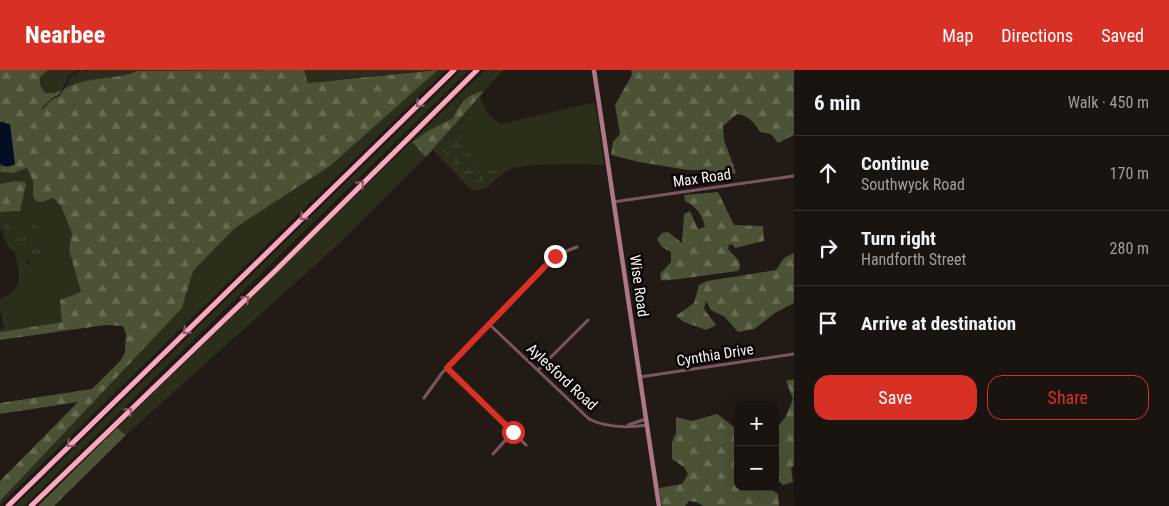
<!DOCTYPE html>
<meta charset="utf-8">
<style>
:root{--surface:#1a1410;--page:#27211e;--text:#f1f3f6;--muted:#9f9e9f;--line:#383330;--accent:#d93025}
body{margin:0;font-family:"Roboto Condensed",sans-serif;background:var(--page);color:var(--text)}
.controls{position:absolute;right:15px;bottom:15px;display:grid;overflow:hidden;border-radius:10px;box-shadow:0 5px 20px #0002}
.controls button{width:45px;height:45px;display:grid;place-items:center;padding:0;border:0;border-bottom:1px solid var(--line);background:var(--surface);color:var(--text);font:25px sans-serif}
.stop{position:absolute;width:15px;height:15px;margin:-11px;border:4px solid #d93025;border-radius:50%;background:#fff}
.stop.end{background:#d93025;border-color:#fff;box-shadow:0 1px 5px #0008}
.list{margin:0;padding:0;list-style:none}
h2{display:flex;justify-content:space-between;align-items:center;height:65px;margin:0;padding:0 20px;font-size:21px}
h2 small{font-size:16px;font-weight:400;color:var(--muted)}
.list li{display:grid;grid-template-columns:32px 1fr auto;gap:15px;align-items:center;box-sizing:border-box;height:75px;padding:0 20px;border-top:1px solid var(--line)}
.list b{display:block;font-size:19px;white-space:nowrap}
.list p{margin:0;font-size:16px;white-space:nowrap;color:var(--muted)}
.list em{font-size:16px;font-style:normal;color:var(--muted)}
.actions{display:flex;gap:10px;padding:15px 20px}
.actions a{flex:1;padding:11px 0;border:1px solid var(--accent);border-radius:15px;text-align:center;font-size:18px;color:var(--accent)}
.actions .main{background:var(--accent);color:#fff}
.icon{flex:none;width:28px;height:28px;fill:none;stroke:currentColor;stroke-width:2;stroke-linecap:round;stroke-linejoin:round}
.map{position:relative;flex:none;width:794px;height:436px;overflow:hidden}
header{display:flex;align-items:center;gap:30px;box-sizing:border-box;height:70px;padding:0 25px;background:var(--accent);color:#fff}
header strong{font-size:24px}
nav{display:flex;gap:28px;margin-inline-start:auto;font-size:18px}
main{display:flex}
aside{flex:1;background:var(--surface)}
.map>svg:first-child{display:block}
.grass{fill:#2a2e1b;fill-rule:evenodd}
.forest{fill:url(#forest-firs)}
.wetland{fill:url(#wetland-marsh)}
.park{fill:url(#park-tufts)}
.water{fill:#040d21}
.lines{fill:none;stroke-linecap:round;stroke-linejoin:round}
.stream{stroke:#040d21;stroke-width:1}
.street{stroke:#795760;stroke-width:3}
.secondary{stroke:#ae7786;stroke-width:4.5}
.highway{stroke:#fda8bf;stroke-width:5}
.oneway{stroke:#8f5f6b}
.route{stroke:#d93025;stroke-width:6}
.labels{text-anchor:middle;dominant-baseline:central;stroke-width:5;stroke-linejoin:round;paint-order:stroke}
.street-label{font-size:15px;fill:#f9f4f0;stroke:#090605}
</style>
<header>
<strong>Nearbee</strong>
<nav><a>Map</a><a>Directions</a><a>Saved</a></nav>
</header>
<main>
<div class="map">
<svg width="794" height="436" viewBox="0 0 794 436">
<defs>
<pattern id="forest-firs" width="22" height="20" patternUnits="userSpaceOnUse" patternTransform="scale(1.25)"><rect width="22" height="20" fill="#4c5236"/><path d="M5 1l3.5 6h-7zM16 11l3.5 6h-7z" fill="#676c53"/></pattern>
<pattern id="wetland-marsh" width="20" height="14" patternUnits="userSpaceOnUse" patternTransform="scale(1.25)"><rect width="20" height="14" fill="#2a2e1b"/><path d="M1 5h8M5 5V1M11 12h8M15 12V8" fill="none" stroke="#3f4331"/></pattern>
<pattern id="park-tufts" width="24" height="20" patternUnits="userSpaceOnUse" patternTransform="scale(1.25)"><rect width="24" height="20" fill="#2a2e1b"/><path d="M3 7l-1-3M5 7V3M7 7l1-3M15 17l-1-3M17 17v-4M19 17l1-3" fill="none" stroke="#3f4331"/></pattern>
</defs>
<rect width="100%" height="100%" fill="#221a15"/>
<g class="grass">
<polygon points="26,0 432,0 31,41"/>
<polygon points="438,0 446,0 0,435 0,431 182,238 193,201 235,158 330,96"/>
<polygon points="461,0 469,0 24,436 15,436"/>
<polygon points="485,0 504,0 484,21 474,23 460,32 453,48 413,72 426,87 341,172 126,365 117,358"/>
<path d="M480 26C483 38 490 48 501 54L595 32 604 95C581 95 534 93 514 98 497 103 490 124 471 120L433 80ZM459 60 467 84 486 99 444 72Z"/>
<path d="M27 98 33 111V126L36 131 42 132 53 128 61 136 72 163 69 180 81 222 62 252 0 262V259L4 258 0 240 15 233 0 237V229C26 219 19 201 14 180L28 188 26 192 29 195H31L28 193 29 189 32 191 6 160 3 166 2 162H0L5 160H0V142L20 141 21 128 26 121 15 111 0 114V102L13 103Z"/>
</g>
<g class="forest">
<path d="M0 0H48L40 7V15L45 23C57 25 66 17 78 13 98 7 119 9 138 1L304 0 308 13 438 0 330 96 235 158 193 201 182 238 0 431V411L78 332 0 344V333L92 319 121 290 125 282 126 264 123 256 105 255 0 270V262L62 252 60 230 81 222 69 180 72 163 61 136 53 128 42 132 36 131 33 126V111L27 98 13 103 0 102 5 52H0Z"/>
<path d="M631 0H794V65L778 73 771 64 760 62C754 52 749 46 737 44L723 56 724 70 736 103 721 108 707 100H688L639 92 611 85 613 72 620 64 615 35 632 5Z"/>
<path d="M484 21 480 26 426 87 412 72 428 61 453 48C460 32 467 24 484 21Z"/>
<polygon points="14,111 24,112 26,115 20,141 0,142 0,114"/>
<path d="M718 122 734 155 763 156 764 171 735 178 732 174 729 175 728 179 739 191 740 198 738 201C726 202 667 212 661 210L660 204 671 192V182L662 177 657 169 662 163 668 162 682 173 684 144 690 141 698 159 705 157C702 144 697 137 685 131L684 125Z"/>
<polygon points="794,183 794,233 775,243 754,259 738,262 725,247 711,240 706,231 704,239 716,255 706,260 684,252 676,246 694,233 699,215 707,211 776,200 784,188"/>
<polygon points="794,309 794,395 791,398 793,412 783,415 775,408 775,359 785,348 793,329 786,311"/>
<polygon points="717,344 738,360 738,417 768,417 778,424 779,436 704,436 696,432 689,431 685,436 662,436 659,418 682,414 688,404 684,397 672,389 672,372 676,363 676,347 692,351"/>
<polygon points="117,358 126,365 54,436 38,436"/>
</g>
<path class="wetland" d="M460 60C463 83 476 96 498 102L476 115 452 93 443 81 444 72Z"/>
<g class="park">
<polygon points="34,145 42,179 36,191 32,191 10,179 3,166 6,161 4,154"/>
<polygon points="15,233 18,246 7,249 5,239 0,240 0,237"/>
</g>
<path class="water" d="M0 52 10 54 15 94C10 97 3 98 0 93Z"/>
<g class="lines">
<g class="stream">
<polyline points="85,0 88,0"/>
<polyline points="42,39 53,28 60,25 70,6 80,0"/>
</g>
<g class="street">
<polyline points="613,132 794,106"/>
<path d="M489 254 589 349C607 358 627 358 647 355"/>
<polyline points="447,298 526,375"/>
<polyline points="538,300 588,250"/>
<polyline points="640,307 794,284"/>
<polyline points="424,328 442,303 548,192 564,182 577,177"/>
<polyline points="628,355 646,349"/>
<polyline points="493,384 513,362"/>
</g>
<polyline class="secondary" points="594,0 659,436"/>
<g class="highway">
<polyline points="8,436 454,0"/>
<polyline points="31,436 277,199 477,0"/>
</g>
</g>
<defs><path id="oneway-chevron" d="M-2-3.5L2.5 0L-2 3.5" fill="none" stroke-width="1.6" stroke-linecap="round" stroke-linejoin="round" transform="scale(1.25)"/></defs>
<g class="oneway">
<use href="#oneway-chevron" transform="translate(419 34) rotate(136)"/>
<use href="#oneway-chevron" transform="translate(361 114) rotate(-46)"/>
<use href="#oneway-chevron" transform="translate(303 147) rotate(136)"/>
<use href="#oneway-chevron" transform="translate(246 229) rotate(-44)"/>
<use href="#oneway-chevron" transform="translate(186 261) rotate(136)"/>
<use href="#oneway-chevron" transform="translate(129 341) rotate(-44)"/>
<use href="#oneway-chevron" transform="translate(70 374) rotate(136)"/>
</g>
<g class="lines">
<polyline class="route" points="513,362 447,298 555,186"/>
</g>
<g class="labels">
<g class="street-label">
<text transform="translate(702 108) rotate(-8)">Max Road</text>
<text transform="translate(639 216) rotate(82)">Wise Road</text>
<text transform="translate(715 285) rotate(-9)">Cynthia Drive</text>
<text transform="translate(562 307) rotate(43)">Aylesford Road</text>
</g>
</g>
</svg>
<div class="controls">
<button>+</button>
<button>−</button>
</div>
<div class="stop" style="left:513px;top:362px"></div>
<div class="stop end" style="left:555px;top:186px"></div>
</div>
<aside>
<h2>6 min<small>Walk · 450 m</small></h2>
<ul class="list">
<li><svg class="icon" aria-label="ahead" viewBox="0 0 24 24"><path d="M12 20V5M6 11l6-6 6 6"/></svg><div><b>Continue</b><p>Southwyck Road</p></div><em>170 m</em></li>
<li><svg class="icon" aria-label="right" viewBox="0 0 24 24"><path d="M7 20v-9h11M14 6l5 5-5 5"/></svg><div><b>Turn right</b><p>Handforth Street</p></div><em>280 m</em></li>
<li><svg class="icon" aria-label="arrive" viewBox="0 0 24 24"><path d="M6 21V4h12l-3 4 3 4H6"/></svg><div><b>Arrive at destination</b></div></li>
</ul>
<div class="actions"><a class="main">Save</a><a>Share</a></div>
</aside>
</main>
